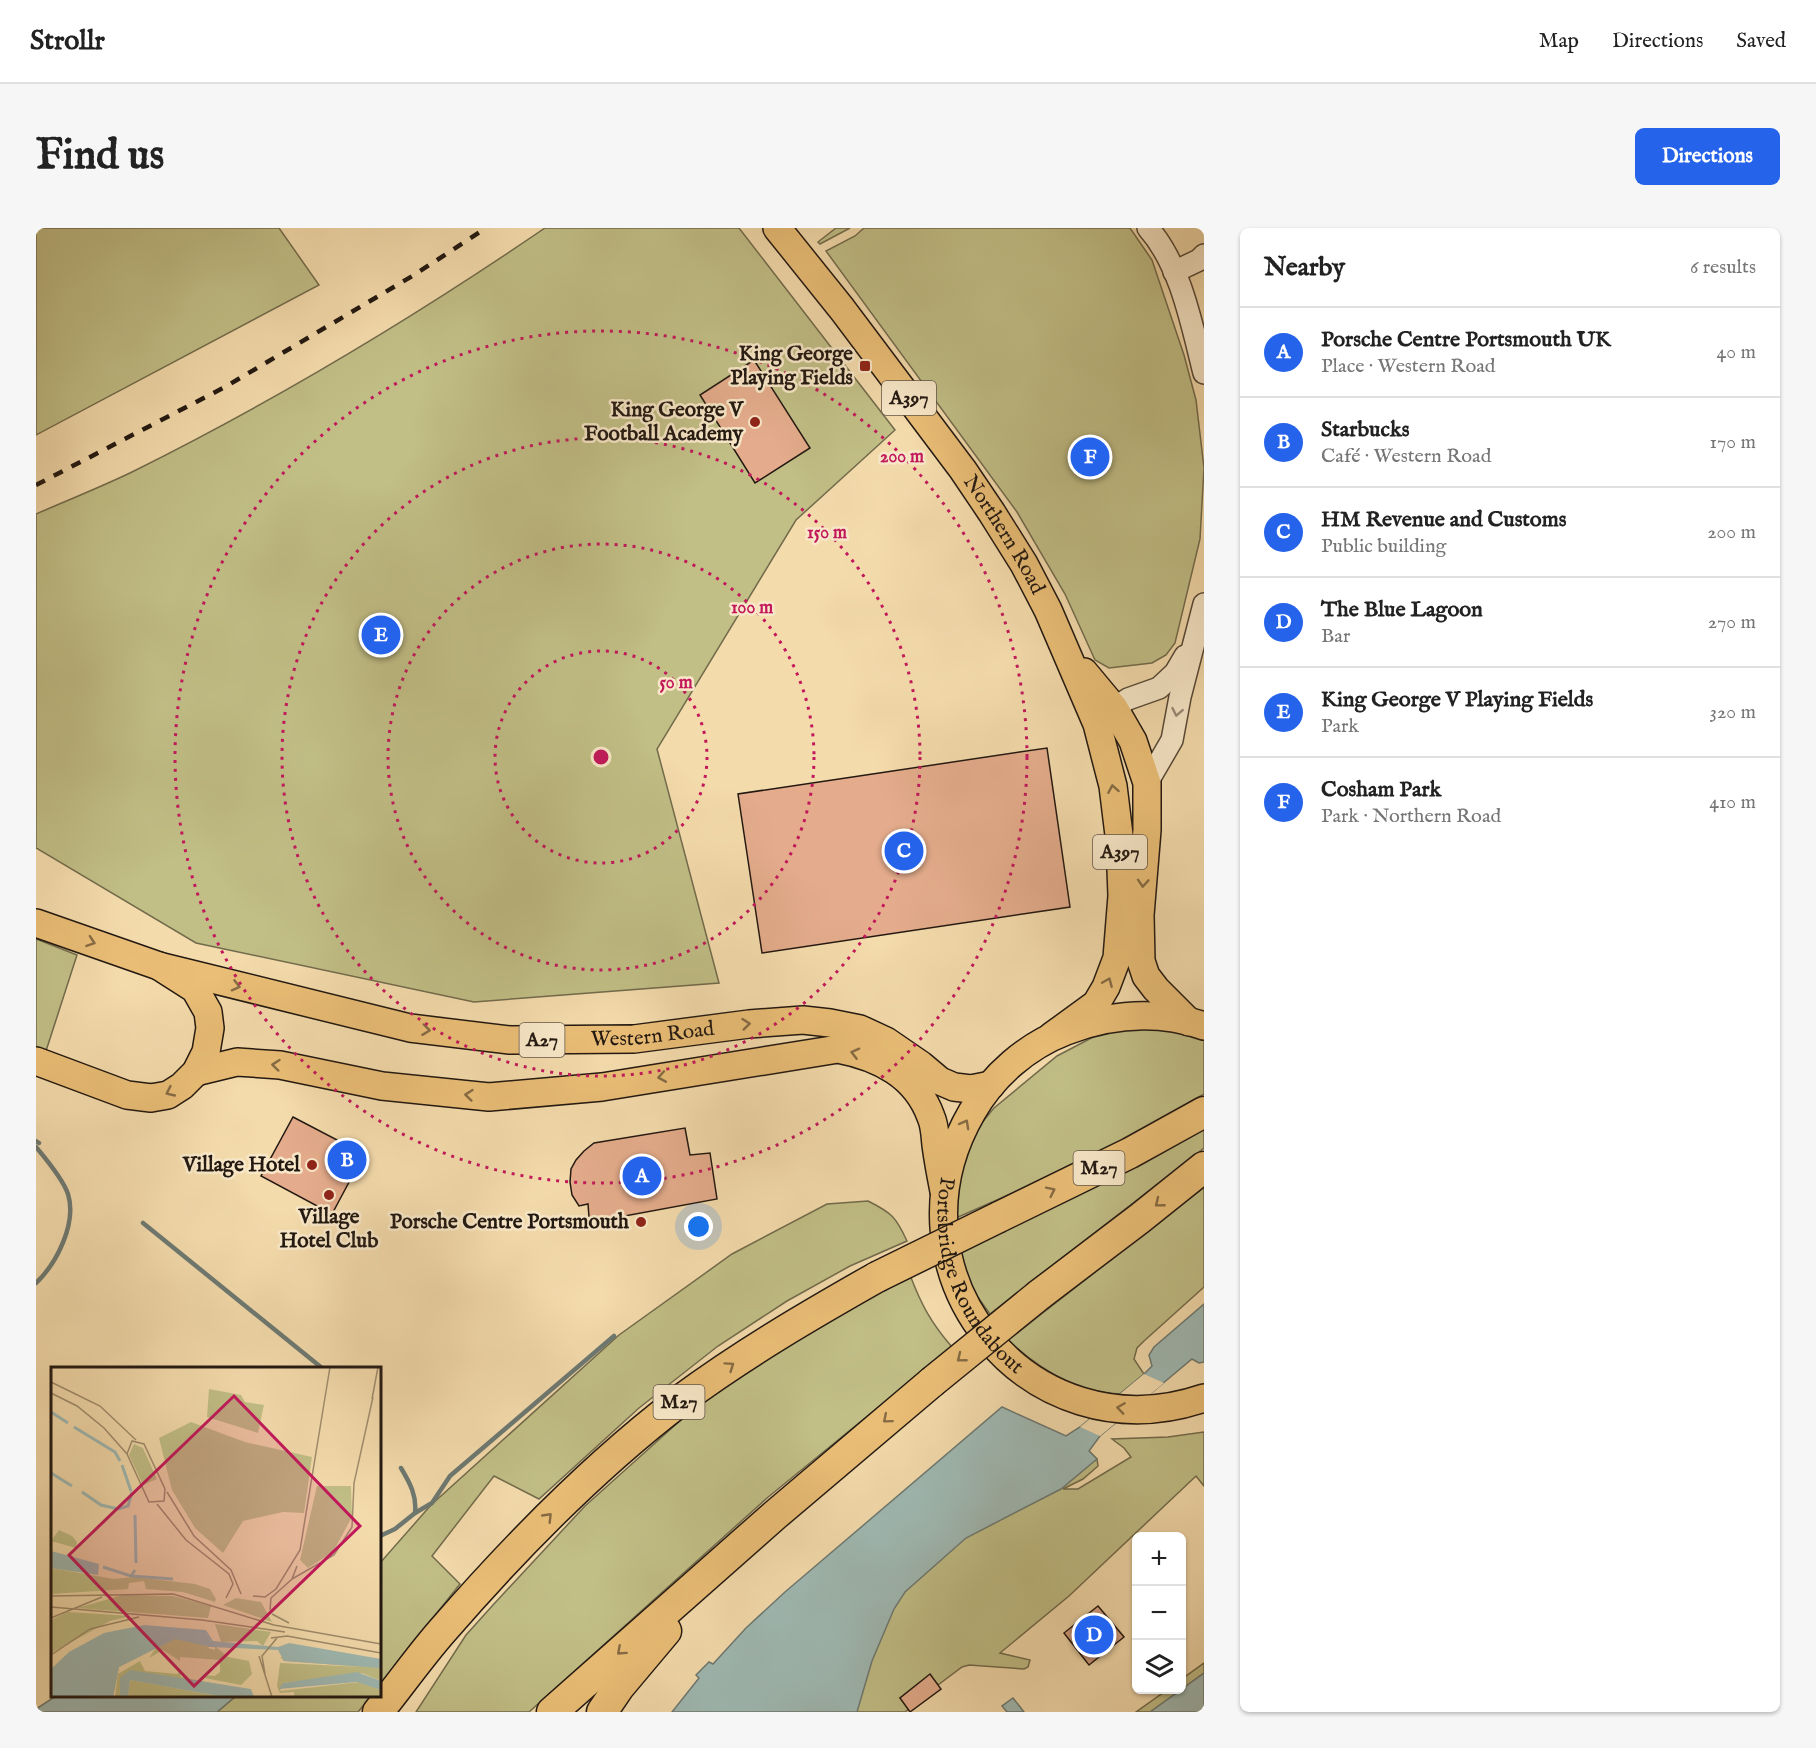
<!DOCTYPE html>
<meta charset="utf-8">
<style>
:root{--surface:#fff;--page:#f6f6f6;--text:#222;--muted:#767676;--line:#e0e0e0;--accent:#2563eb}
body{margin:0;font-family:"IM FELL English",serif;background:var(--page);color:var(--text)}
.controls{position:absolute;right:18px;bottom:18px;display:grid;overflow:hidden;border-radius:9px;box-shadow:0 2px 4px #0004}
.controls button{width:54px;height:54px;display:grid;place-items:center;padding:0;border:0;border-bottom:2px solid var(--line);background:var(--surface);color:var(--text);font:30px sans-serif}
.you{position:absolute;left:663px;top:999px;width:21px;height:21px;margin:-15px;border:4px solid #fff;border-radius:50%;background:#1a73e8;box-shadow:0 0 0 9px #1a73e833}
.badge{display:grid;place-items:center;width:39px;height:39px;border-radius:50%;background:var(--accent);color:#fff;font-size:20px;font-weight:700}
.pin{position:absolute;translate:-50% -50%;border:3px solid #fff;box-shadow:0 2px 6px #0006}
.list{margin:0;padding:0;list-style:none}
h2{display:flex;justify-content:space-between;align-items:center;height:78px;margin:0;padding:0 24px;font-size:26px}
h2 small{font-size:20px;font-weight:400;color:var(--muted)}
.list li{display:grid;grid-template-columns:39px 1fr auto;gap:18px;align-items:center;box-sizing:border-box;height:90px;padding:0 24px;border-top:2px solid var(--line)}
.list b{display:block;font-size:22px;white-space:nowrap}
.list p{margin:0;font-size:20px;white-space:nowrap;color:var(--muted)}
.list em{font-size:20px;font-style:normal;color:var(--muted)}
.icon{flex:none;width:33px;height:33px;fill:none;stroke:currentColor;stroke-width:2;stroke-linecap:round;stroke-linejoin:round}
.map{position:relative;flex:none;width:1168px;height:1484px;overflow:hidden;border-radius:9px}
header{display:flex;align-items:center;gap:36px;box-sizing:border-box;height:84px;padding:0 30px;background:var(--surface);border-bottom:2px solid var(--line)}
header strong{font-size:28px}
nav{display:flex;gap:33px;margin-inline-start:auto;font-size:21px}
.intro{display:flex;align-items:center;justify-content:space-between;box-sizing:border-box;height:144px;padding:0 36px}
h1{margin:0;font-size:42px}
.button{padding:15px 27px;border-radius:9px;background:var(--accent);color:#fff;font-size:21px;font-weight:700}
main{display:flex;gap:36px;padding:0 36px}
aside{flex:1;background:var(--surface);border-radius:9px;box-shadow:0 2px 4px #0004}
.map>svg:first-child{display:block}
.green{fill:#c1be86;stroke:#726b4c;stroke-width:1.5}
.water{fill:#9fb9b3;stroke:#6d7972;stroke-width:1.5}
.pier{fill:#f4dbac}
.lines{fill:none;stroke-linecap:round;stroke-linejoin:round}
.stream{stroke:#6d7972;stroke-width:4.5}
.building{fill:#e4ac8c;stroke:#221811;stroke-width:1.5}
.minor-casing{stroke:#564938;stroke-width:24}
.major-casing{stroke:#221811;stroke-width:30}
.highway-casing{stroke:#221811;stroke-width:33}
.minor{stroke:#f8e8c9;stroke-width:21}
.major{stroke:#eabe76;stroke-width:27}
.highway{stroke:#eabe76;stroke-width:30}
.rail{stroke:#221811;stroke-width:4.5;stroke-dasharray:10 10;stroke-linecap:butt}
.highway-bridge-casing{stroke:#221811;stroke-width:33;stroke-linecap:butt}
.highway-bridge{stroke:#eabe76;stroke-width:30}
.oneway{stroke:#988a76}
.oneway2{stroke:#866b44}
.ring{fill:none;stroke:#c2185b;stroke-width:3;stroke-dasharray:3 6}
.poi-dot{fill:#8f2418;stroke:#f8e8c9;stroke-width:2}
.labels{text-anchor:middle;dominant-baseline:central;stroke-width:5;stroke-linejoin:round;paint-order:stroke}
.shield{fill:#f8e8c9;stroke:#625648;stroke-width:1.5}
.shield-label{font-size:20px;font-weight:bold;fill:#221811}
.poi-label{font-size:21px;font-weight:bold;fill:#221811;stroke:#f8e8c9;text-anchor:end}
.street-label{font-size:21px;fill:#221811;stroke:#f8e8c9}
.inset-river{fill:none;stroke:#9fb9b3;stroke-width:3}
.inset-road{fill:none;stroke:#a08d6e;stroke-width:1.5}
.view{fill:#c2185b;fill-opacity:0.15;stroke:#c2185b;stroke-width:3}
.inset-edge{fill:none;stroke:#221811;stroke-width:3}
.centre{fill:#c2185b;stroke:#f8e8c9;stroke-width:3}
.ring-label{font-size:18px;text-anchor:middle;font-weight:bold;fill:#c2185b;stroke:#f8e8c9;stroke-width:5;stroke-linejoin:round;paint-order:stroke}
</style>
<header>
<strong>Strollr</strong>
<nav><a>Map</a><a>Directions</a><a>Saved</a></nav>
</header>
<div class="intro"><h1>Find us</h1><a class="button">Directions</a></div>
<main>
<div class="map">
<svg width="1168" height="1484" viewBox="0 0 1168 1484">
<rect width="100%" height="100%" fill="#f4dbac"/>
<filter id="stains"><feTurbulence type="fractalNoise" baseFrequency=".00333" numOctaves="4"/><feColorMatrix values="0 0 0 0 .2 0 0 0 0 .09 0 0 0 0 .02 0 0 0 .5 -.17"/></filter>
<radialGradient id="worn" r=".72"><stop offset=".6" stop-color="#630" stop-opacity="0"/><stop offset="1" stop-color="#630" stop-opacity=".3"/></radialGradient>
<g class="green">
<polygon points="0,0 243,0 283,57 0,207"/>
<path d="M509 0H703L859 202 760 292 621 521 683 755 438 774 160 715 0 620V286C32 272 65 259 96 244 239 173 377 90 509 0Z"/>
<polygon points="800,0 814,0 784,16 782,14"/>
<polygon points="828,0 1094,0 1116,32 1148,127 1160,172 1168,240 1164,311 1139,415 1130,427 1116,435 1073,440 1059,432 1029,366 981,284 790,23 819,8"/>
<polygon points="0,711 41,727 10,823 0,820"/>
<polygon points="1118,795 1168,808 1168,866 1058,929 920,990 925,939 944,897 958,880 1021,828 1061,807"/>
<polygon points="1168,900 1168,920 954,1086 936,1061 919,1023"/>
<path d="M1168 959V1059L1108 1113 1101 1120 1098 1131 1108 1146 1084 1166C1040 1165 1003 1141 972 1112Z"/>
<path d="M832 973C856 985 860 989 871 1013L814 1038 751 1073 682 1118 603 1180 503 1271 458 1248 396 1328 424 1356 344 1456V1335L395 1277 583 1107 696 1026 791 976Z"/>
<path d="M874 1047C885 1076 895 1095 916 1119L731 1270 493 1484H380L430 1407 457 1377 549 1278 656 1182 783 1097Z"/>
<polygon points="1168,1204 1168,1258 1160,1248 1033,1368 964,1425 994,1432 992,1439 988,1441 933,1437 926,1439 902,1457 894,1447 864,1470 873,1481 869,1484 677,1484 1053,1223 1061,1231 1062,1238 1047,1251 1027,1261 1042,1261 1095,1229 1088,1220 1076,1211 1132,1209"/>
<polygon points="1168,1435 1168,1445 1117,1484 1100,1484 1131,1462 1146,1462 1146,1451"/>
<polygon points="200,1468 335,1468 322,1484 181,1484"/>
</g>
<g class="water">
<polygon points="1168,1076 1168,1134 1163,1135 1156,1131 1064,1208 1053,1223 1061,1231 1025,1261 930,1310 869,1364 858,1381 836,1433 821,1484 636,1484 663,1450 660,1447 673,1434 677,1436 710,1400 749,1364 966,1179 1030,1208 1044,1199 1108,1146 1116,1138 1113,1127 1118,1119"/>
<polygon points="1168,1445 1168,1484 1114,1484"/>
<polygon points="20,1468 200,1468 181,1484 0,1484 0,1481"/>
<polygon points="977,1470 988,1484 971,1484 966,1478"/>
</g>
<polygon class="pier" points="1108,1146 1128,1155 1064,1208 1044,1199"/>
<g class="lines">
<g class="stream">
<polyline points="0,913 3,915"/>
<path d="M0 919C10 931 27 951 32 966 41 995 21 1035 0 1055"/>
<polyline points="107,995 286,1140"/>
<polyline points="379,1285 396,1275 414,1248 578,1108"/>
<path d="M344 1308 359 1301 379 1285C381 1268 374 1255 365 1240"/>
</g>
</g>
<g class="building">
<polygon points="718,132 774,220 719,255 664,167"/>
<polygon points="1011,520 1034,679 726,725 702,566"/>
<polygon points="257,889 328,926 296,986 225,948"/>
<polygon points="649,900 654,927 674,925 681,971 567,992 553,989 552,976 543,978 536,967 534,954 535,941 540,932 548,923 558,915"/>
<polygon points="1062,1378 1088,1409 1053,1437 1028,1405"/>
<polygon points="894,1446 905,1461 874,1484 864,1470"/>
</g>
<g class="lines">
<g class="minor-casing">
<g id="minor">
<path d="M1112 0C1145 37 1156 98 1168 145"/>
<polyline points="1138,44 1163,32 1168,27"/>
<polyline points="1067,491 1078,480 1092,471 1123,460 1139,445 1149,428"/>
<polyline points="1111,555 1136,512 1144,469 1168,376"/>
</g>
</g>
<g class="major-casing">
<g id="major">
<path id="s1" d="M741 0 806 81 927 242 956 285 988 336 1012 382 1061 496 1077 558 1084 615 1086 668 1081 730 1070 759 1060 776 1016 808"/>
<polyline points="1048,444 1078,480 1097,513 1111,555 1111,602 1104,687 1105,733 1110,748 1120,761 1153,794"/>
<polyline points="0,695 123,738 159,761 172,784 174,800 170,824 160,844 146,858 132,867 115,870 91,867 0,833"/>
<path id="s2" d="M123 738 374 800 474 812 598 811 713 796 767 792 794 795 824 801 850 813 885 837 904 853 918 859 935 861 955 857"/>
<path id="s3" d="M1168 798C1122 782 1075 786 1030 803 991 818 957 847 936 884 843 1044 993 1230 1168 1170"/>
<path d="M160 844 201 834 244 837 346 858 453 869 566 859 802 821C843 829 880 847 895 889 899 898 899 908 900 917 902 932 905 948 908 963"/>
</g>
</g>
<g class="highway-casing">
<g id="highway">
<polyline points="963,989 1094,925 1168,884"/>
<polyline points="1003,1067 1103,991 1168,939"/>
<path d="M342 1484C364 1457 384 1428 407 1402 479 1319 557 1239 645 1172 707 1126 774 1087 841 1049"/>
<polyline points="516,1484 739,1287 896,1154"/>
<polyline points="566,1484 583,1459 630,1403"/>
</g>
</g>
<use href="#minor" class="minor"/>
<use href="#major" class="major"/>
<use href="#highway" class="highway"/>
<polyline class="rail" points="0,257 189,159 378,47 450,0"/>
<g class="highway-bridge-casing">
<g id="highway-bridge">
<polyline points="841,1049 963,989"/>
<polyline points="896,1154 1003,1067"/>
</g>
</g>
<use href="#highway-bridge" class="highway-bridge"/>
</g>
<defs><path id="oneway-chevron" d="M-2-3.5L2.5 0L-2 3.5" fill="none" stroke-width="1.6" stroke-linecap="round" stroke-linejoin="round" transform="scale(1.5)"/></defs>
<use class="oneway" href="#oneway-chevron" transform="translate(1141 484) rotate(101)"/>
<g class="oneway2">
<use href="#oneway-chevron" transform="translate(1077 561) rotate(-100)"/>
<use href="#oneway-chevron" transform="translate(1107 655) rotate(94)"/>
<use href="#oneway-chevron" transform="translate(55 714) rotate(19)"/>
<use href="#oneway-chevron" transform="translate(1072 754) rotate(-67)"/>
<use href="#oneway-chevron" transform="translate(200 758) rotate(14)"/>
<use href="#oneway-chevron" transform="translate(710 796) rotate(-6)"/>
<use href="#oneway-chevron" transform="translate(390 802) rotate(7)"/>
<use href="#oneway-chevron" transform="translate(819 825) rotate(-166)"/>
<use href="#oneway-chevron" transform="translate(240 837) rotate(-174)"/>
<use href="#oneway-chevron" transform="translate(626 849) rotate(170)"/>
<use href="#oneway-chevron" transform="translate(134 864) rotate(155)"/>
<use href="#oneway-chevron" transform="translate(433 867) rotate(-174)"/>
<use href="#oneway-chevron" transform="translate(929 896) rotate(-61)"/>
<use href="#oneway-chevron" transform="translate(1015 963) rotate(-26)"/>
<use href="#oneway-chevron" transform="translate(1123 975) rotate(141)"/>
<use href="#oneway-chevron" transform="translate(925 1130) rotate(141)"/>
<use href="#oneway-chevron" transform="translate(694 1138) rotate(-35)"/>
<use href="#oneway-chevron" transform="translate(1085 1180) rotate(-172)"/>
<use href="#oneway-chevron" transform="translate(851 1191) rotate(140)"/>
<use href="#oneway-chevron" transform="translate(512 1289) rotate(-46)"/>
<use href="#oneway-chevron" transform="translate(585 1423) rotate(138)"/>
</g>
<g class="ring">
<circle cx="565" cy="529" r="106"/>
<circle cx="565" cy="529" r="213"/>
<circle cx="565" cy="529" r="319"/>
<circle cx="565" cy="529" r="426"/>
</g>
<g class="poi-dot">
<rect x="823" y="132" width="12" height="12" rx="3"/>
<circle cx="719" cy="194" r="6"/>
<circle cx="276" cy="937" r="6"/>
<circle cx="293" cy="967" r="6"/>
<circle cx="605" cy="994" r="6"/>
</g>
<g class="labels">
<g class="shield">
<rect x="846" y="153" width="54" height="34" rx="4.5"/>
<rect x="1057" y="607" width="54" height="34" rx="4.5"/>
<rect x="483.5" y="795" width="45" height="34" rx="4.5"/>
<rect x="1037.5" y="923" width="51" height="34" rx="4.5"/>
<rect x="617.5" y="1157" width="51" height="34" rx="4.5"/>
</g>
<g class="shield-label">
<text x="873" y="170">A397</text>
<text x="1084" y="624">A397</text>
<text x="506" y="812">A27</text>
<text x="1063" y="940">M27</text>
<text x="643" y="1174">M27</text>
</g>
<g class="poi-label">
<text x="817" y="126">King George<tspan x="817" dy="24">Playing Fields</tspan></text>
<text x="707" y="182">King George V<tspan x="707" dy="24">Football Academy</tspan></text>
<text x="264" y="937">Village Hotel</text>
<text x="293" y="989" text-anchor="middle">Village<tspan x="293" dy="24">Hotel Club</tspan></text>
<text x="593" y="994">Porsche Centre Portsmouth</text>
</g>
<g class="street-label">
<text stroke="none"><textPath href="#s1" startOffset="382">Northern Road</textPath></text>
<text stroke="none"><textPath href="#s2" startOffset="502">Western Road</textPath></text>
<text stroke="none"><textPath href="#s3" startOffset="446">Portsbridge Roundabout</textPath></text>
</g>
</g>
<g transform="translate(15 1139)">
<rect width="330" height="330" fill="#f4dbac"/>
<path d="M158 22 190 28 194 35 213 38 207 66 156 50ZM140 55 194 75 261 90 253 146 232 145 192 154 172 186 144 161 121 123 108 71ZM83 77 92 81 106 112 92 118 78 88ZM266 119H300L301 150 282 185 257 201 249 193ZM8 163 21 169 26 175 25 181 0 174ZM0 201 63 212 83 210 144 217 159 222 165 232 164 235 132 225 95 222 93 214 78 216 77 222 0 227ZM72 228 122 229 160 239 157 251 26 241ZM185 231 210 235 221 255 172 238ZM17 245 79 249 59 254 0 286V253ZM164 257 220 265 212 279 206 274 170 275ZM104 264 160 278 157 281 164 283V279L177 290 198 294 201 307 190 318 154 311 151 308 164 309 169 305V293L129 290V294L112 283 98 291 105 281 68 300 62 330H31ZM229 290 330 298V314L311 306 232 316 229 324 309 315 330 323V330H243V325L229 326 226 319 229 296 313 300 233 294ZM89 294 94 304 126 307 129 304 130 310 191 322 78 304 73 330H64L67 307ZM79 313 173 330H77Z" fill="#c1be86"/>
<path d="M0 184 48 197 47 208 0 201ZM93 258 155 263 162 274 227 280 238 276 330 292V301L233 294 227 283 160 280 124 272 68 300 62 330H0V302L18 285 53 266ZM79 303 200 322 203 330H173L79 313 77 330H69V311ZM306 305 330 314V323L306 315 228 322 232 316Z" fill="#9fb9b3"/>
<path class="inset-river" d="M0 45 17 56M23 60 64 85 69 94M71 98 80 124M0 106 21 119M31 125 50 138 67 142 77 139 81 125M84 148 85 196M52 200 80 209 84 203M80 209 122 212"/>
<path class="inset-road" d="M0 15 49 39 85 73M0 26 26 39 53 61 76 87 98 135 113 134 114 122 93 77 81 74 76 87M321 32 327 0M116 125 143 169 180 203 190 227M106 137 135 173 178 207 182 217 175 231M241 212 283 188 301 160 303 116 322 30M0 229 122 227 223 258 330 277M202 229 214 230 225 222 249 183 279 0M0 240 151 253 234 265M219 243 220 231 241 212 246 199M221 247 238 256M0 251 51 230M220 271 236 269 330 286M0 288 39 262 88 250M208 289 221 330M214 307 211 289 226 271"/>
<path class="view" d="M183 29 309 159 143 319 18 188Z"/>
<rect width="330" height="330" class="inset-edge"/>
</g>
<circle cx="565" cy="529" r="9" class="centre"/>
<g class="ring-label">
<text x="866" y="234">200 m</text>
<text x="791" y="310">150 m</text>
<text x="716" y="385">100 m</text>
<text x="640" y="460">50 m</text>
</g>
<rect width="100%" height="100%" filter="url(#stains)"/>
<rect width="100%" height="100%" fill="url(#worn)"/>
</svg>
<div class="controls">
<button>+</button>
<button>−</button>
<button><svg class="icon" aria-label="layers" viewBox="0 0 24 24"><path d="M12 4l9 5-9 5-9-5zM3 14l9 5 9-5"/></svg></button>
</div>
<div class="you"></div>
<div class="pin badge" style="left:606px;top:948px">A</div>
<div class="pin badge" style="left:311px;top:932px">B</div>
<div class="pin badge" style="left:868px;top:623px">C</div>
<div class="pin badge" style="left:1058px;top:1407px">D</div>
<div class="pin badge" style="left:345px;top:407px">E</div>
<div class="pin badge" style="left:1054px;top:229px">F</div>
</div>
<aside>
<h2>Nearby<small>6 results</small></h2>
<ul class="list">
<li><span class="badge">A</span><div><b>Porsche Centre Portsmouth UK</b><p>Place · Western Road</p></div><em>40 m</em></li>
<li><span class="badge">B</span><div><b>Starbucks</b><p>Café · Western Road</p></div><em>170 m</em></li>
<li><span class="badge">C</span><div><b>HM Revenue and Customs</b><p>Public building</p></div><em>200 m</em></li>
<li><span class="badge">D</span><div><b>The Blue Lagoon</b><p>Bar</p></div><em>270 m</em></li>
<li><span class="badge">E</span><div><b>King George V Playing Fields</b><p>Park</p></div><em>320 m</em></li>
<li><span class="badge">F</span><div><b>Cosham Park</b><p>Park · Northern Road</p></div><em>410 m</em></li>
</ul>
</aside>
</main>
